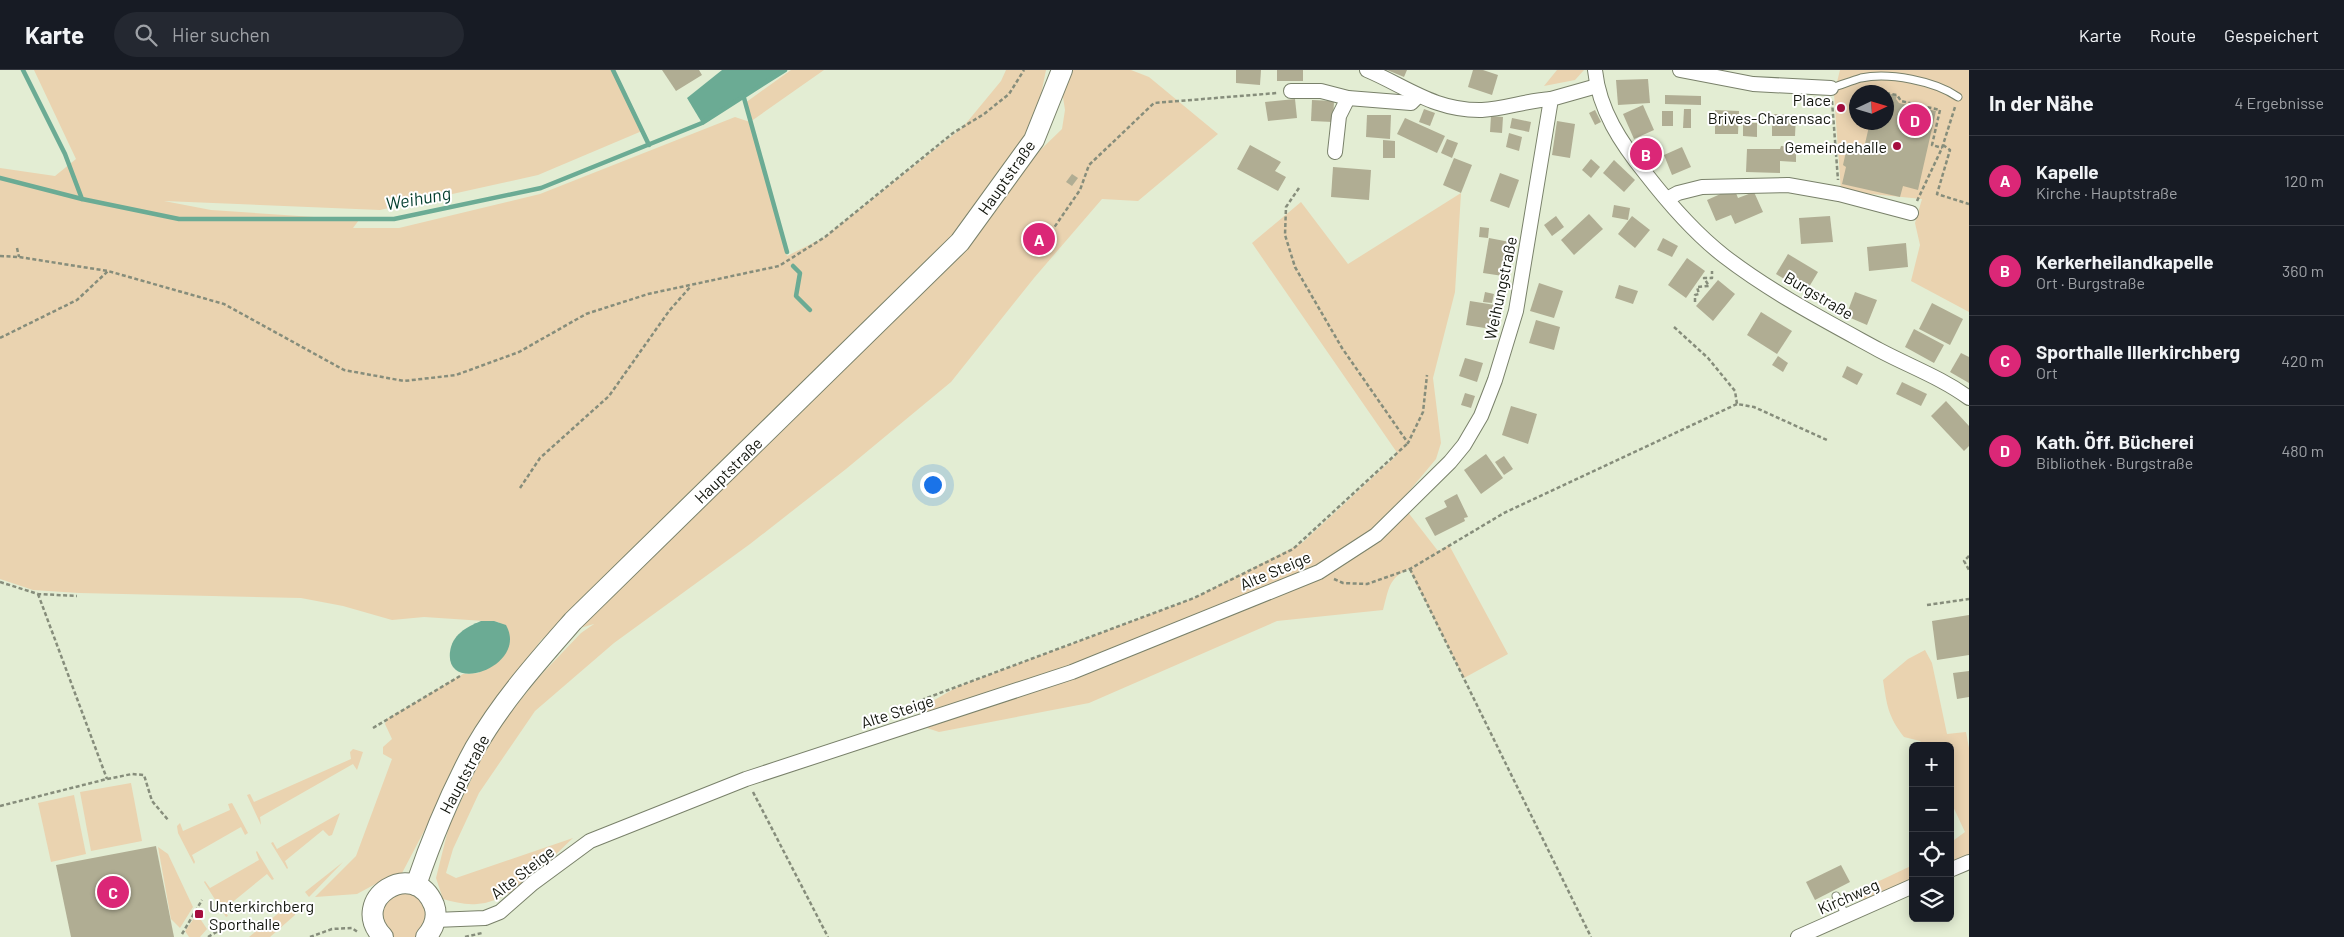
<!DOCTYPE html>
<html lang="de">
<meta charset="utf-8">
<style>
:root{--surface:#171b24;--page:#242831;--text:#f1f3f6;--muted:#9ea1a6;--line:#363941;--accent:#db2777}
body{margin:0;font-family:Barlow,sans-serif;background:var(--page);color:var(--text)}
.controls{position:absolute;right:15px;bottom:15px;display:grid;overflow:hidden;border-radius:8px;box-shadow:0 2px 12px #0003}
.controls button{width:45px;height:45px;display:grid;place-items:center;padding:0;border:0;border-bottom:1px solid var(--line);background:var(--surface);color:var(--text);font:25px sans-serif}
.compass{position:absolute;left:1849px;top:15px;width:45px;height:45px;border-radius:50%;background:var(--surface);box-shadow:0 2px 12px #0003;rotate:86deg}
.you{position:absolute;left:932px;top:414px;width:18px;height:18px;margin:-12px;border:4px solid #fff;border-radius:50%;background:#1a73e8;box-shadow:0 0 0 8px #1a73e833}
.badge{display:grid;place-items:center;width:32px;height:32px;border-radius:50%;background:var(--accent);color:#fff;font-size:16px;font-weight:700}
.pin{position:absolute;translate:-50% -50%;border:2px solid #fff;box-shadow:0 1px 5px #0006}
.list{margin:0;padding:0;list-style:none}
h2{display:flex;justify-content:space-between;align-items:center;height:65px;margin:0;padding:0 20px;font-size:21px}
h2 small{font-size:16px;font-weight:400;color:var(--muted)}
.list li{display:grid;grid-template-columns:32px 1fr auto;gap:15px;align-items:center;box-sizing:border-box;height:90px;padding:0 20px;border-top:1px solid var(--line)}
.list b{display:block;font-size:19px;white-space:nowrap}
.list p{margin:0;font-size:16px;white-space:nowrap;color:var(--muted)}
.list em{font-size:16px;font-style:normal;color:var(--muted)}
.icon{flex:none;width:28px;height:28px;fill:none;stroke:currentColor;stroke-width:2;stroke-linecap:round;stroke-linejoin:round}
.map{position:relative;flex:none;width:1969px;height:867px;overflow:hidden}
header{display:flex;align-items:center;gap:30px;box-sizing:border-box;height:70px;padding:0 25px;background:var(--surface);border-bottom:1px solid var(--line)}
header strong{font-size:24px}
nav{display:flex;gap:28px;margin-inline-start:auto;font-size:18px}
.search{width:350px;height:45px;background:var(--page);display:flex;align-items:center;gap:12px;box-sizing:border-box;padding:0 18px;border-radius:28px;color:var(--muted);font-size:19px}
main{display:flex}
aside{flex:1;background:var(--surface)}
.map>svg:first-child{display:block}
.green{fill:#ead3b0;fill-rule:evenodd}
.water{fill:#6bab94}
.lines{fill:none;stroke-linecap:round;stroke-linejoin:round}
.stream{stroke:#6bab94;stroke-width:4.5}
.building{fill:#b0ad93}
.lane-casing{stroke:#79816a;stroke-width:9}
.street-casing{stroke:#79816a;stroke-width:16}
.secondary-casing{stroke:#79816a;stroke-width:22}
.path{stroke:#868d7b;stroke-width:2.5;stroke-dasharray:4 2.5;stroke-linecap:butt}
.lane{stroke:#fff;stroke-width:7}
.street{stroke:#fff;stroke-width:14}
.secondary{stroke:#fff;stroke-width:20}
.poi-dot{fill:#a60e3f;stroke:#fff;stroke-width:2}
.labels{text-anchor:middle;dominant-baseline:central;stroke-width:4;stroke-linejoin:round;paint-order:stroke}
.poi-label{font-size:16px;fill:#12150d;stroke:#fff;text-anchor:end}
.street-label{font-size:16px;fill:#12150d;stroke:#fff}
.water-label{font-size:18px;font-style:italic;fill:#023d2d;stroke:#fff}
</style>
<header>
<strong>Karte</strong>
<div class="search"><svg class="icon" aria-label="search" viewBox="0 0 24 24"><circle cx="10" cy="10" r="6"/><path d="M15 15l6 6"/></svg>Hier suchen</div>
<nav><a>Karte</a><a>Route</a><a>Gespeichert</a></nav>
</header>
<main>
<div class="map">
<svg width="1969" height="867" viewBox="0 0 1969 867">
<rect width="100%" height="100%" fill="#e3edd3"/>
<g class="green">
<path d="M34 0H614L642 61 538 105 380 140 164 131 211 140 359 150 353 158H399L540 124 735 47 750 52 745 33 791 0H824L750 52 787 186 825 167 963 57 1001 11 1006 0H1046L1027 93 1062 59 1065 40 1062 21 1069 0H1131L1149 7 1218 64 1138 131 1102 129 1034 208 951 312 846 399 750 474 614 573 535 641 479 723 453 779 446 803 456 808 573 768C549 790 511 833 477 834 465 835 454 832 443 829L436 808 449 756 481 689 502 653 539 607 581 563 594 554 542 569 483 649 401 805 381 811 357 824 315 827 356 786 392 689 383 684V677L392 669 385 654 387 649 463 604 479 603 499 552 424 547 392 550 343 536 301 528 79 523 33 520 0 509V98L55 106 76 89Z"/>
<polygon points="1557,0 1584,0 1575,10 1544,16"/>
<path d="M1840 0H1969V242L1911 211 1920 175 1915 153 1922 129 1841 121 1834 24ZM1856 22H1886V52H1856Z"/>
<path d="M1461 123 1455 222 1433 308 1441 373 1436 389 1400 432 1438 481 1449 475 1508 584 1464 608 1409 499C1388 508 1389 519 1383 540L1277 551 1089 633 939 662 921 656 924 636 957 617 1194 528 1302 473 1398 384 1252 173 1301 132 1348 194Z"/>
<path d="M1925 580 1932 593 1947 664 1966 662 1969 678V784L1950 793V773L1965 762 1950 730V676H1925L1920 671 1904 667C1888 646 1887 636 1883 610L1908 589Z"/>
<polygon points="353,679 363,682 357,700 353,694 260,747 261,755 247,725 250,724 254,732 351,689 350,682"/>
<polygon points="131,713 142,771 91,781 80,722"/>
<polygon points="74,725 86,784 51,792 38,733"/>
<polygon points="232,733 248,763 245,765 241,757 192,785 195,792 194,794 178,763 177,756 180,753 183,761 230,740 228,734"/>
<polygon points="340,743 332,765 329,766 323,760 285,791 288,798 287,799 271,773 273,772 277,779"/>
<polygon points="158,777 168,784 193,837 180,858 171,849"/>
<polygon points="257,781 274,809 272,810 267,804 224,839 228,846 226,847 204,812 205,811 210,818 259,790 256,782"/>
<polygon points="343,792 309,827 305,822"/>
<polygon points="1913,795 1913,810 1864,832 1858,821"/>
<polygon points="425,821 426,867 383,867 381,823"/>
<polygon points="291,833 295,837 295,845 270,867 249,867"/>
<polygon points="197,844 207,859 200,867 189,867 185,861"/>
</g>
<g class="water">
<polygon points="722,0 785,0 702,53 687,28"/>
<path d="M481 551H494L506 555C529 596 445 626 450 582 452 565 466 557 481 551Z"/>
</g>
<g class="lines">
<g class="stream">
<polyline points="23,0 65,84 82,129"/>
<polyline points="613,0 649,75"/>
<polyline points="744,28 787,182"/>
<polyline points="0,108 82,129 179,149 394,149 541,118 702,53 785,0"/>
<polyline points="793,196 800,203 796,226 810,240"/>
</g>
</g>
<g class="building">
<polygon points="662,0 699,0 702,5 676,21"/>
<polygon points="1236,0 1261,0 1260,15 1236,13"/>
<rect x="1277" y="0" width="26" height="11"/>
<polygon points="1387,0 1407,0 1404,7"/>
<polygon points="1473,0 1483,0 1498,5 1492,25 1468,17"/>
<polygon points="1648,9 1650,33 1618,35 1616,10"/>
<polygon points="1886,23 1897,25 1896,29 1899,33 1936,41 1918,120 1903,116 1900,127 1842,114 1846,97 1843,95 1847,77 1850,74 1864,78 1870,52 1886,52"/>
<polygon points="1665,25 1701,26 1701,35 1665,34"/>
<polygon points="1295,29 1297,48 1268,51 1265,32"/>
<polygon points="1312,30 1334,31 1333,52 1311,51"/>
<polygon points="1643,35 1654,60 1634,69 1623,44"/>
<polygon points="1424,39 1435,43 1430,56 1419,52"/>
<polygon points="1684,39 1691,39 1691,58 1683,58"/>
<polygon points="1595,40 1601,52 1595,55 1589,43"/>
<polygon points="1715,40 1739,41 1738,64 1715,64"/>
<rect x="1662" y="41" width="11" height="15"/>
<polygon points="1772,44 1796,45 1795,66 1772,66"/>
<polygon points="1367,45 1391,45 1390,69 1366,67"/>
<polygon points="1491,46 1503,47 1502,63 1490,62"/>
<polygon points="1405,48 1445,66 1437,83 1397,64"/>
<polygon points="1512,48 1531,52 1529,62 1510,58"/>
<polygon points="1557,51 1575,54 1570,88 1552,85"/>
<polygon points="1743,53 1757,53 1757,67 1743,66"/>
<polygon points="1509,63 1522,67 1519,81 1506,77"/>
<polygon points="1447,69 1458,73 1452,88 1441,83"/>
<polygon points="1383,70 1395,71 1395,88 1383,88"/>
<polygon points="1250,75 1281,92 1275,101 1286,107 1278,121 1237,99"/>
<polygon points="1781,76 1796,77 1796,92 1780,91 1780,103 1746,102 1747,79 1780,79"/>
<polygon points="1682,77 1691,97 1672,105 1664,85"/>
<polygon points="1454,88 1472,95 1461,123 1443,115"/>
<polygon points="1591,89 1600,97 1591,108 1582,100"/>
<polygon points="1614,90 1635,110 1624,122 1603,103"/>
<polygon points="1333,97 1371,100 1369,130 1331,127"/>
<polygon points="1500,103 1519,110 1509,138 1490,131"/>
<polygon points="1072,104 1078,108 1072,116 1066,112"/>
<polygon points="1734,118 1738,128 1754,122 1763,142 1735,154 1731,145 1716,151 1707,130"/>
<polygon points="1614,135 1630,138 1628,150 1612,147"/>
<polygon points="1589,144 1603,159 1574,185 1561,170"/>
<polygon points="1556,146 1564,157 1552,166 1544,155"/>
<polygon points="1632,146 1650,160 1635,178 1618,164"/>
<polygon points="1830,146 1833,172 1801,174 1799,148"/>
<polygon points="1480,157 1489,158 1488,168 1479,167"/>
<polygon points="1041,164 1045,168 1038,175 1034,170"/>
<polygon points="1489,168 1510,172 1503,206 1483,203"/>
<polygon points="1663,168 1678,176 1672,187 1657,180"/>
<polygon points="1906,173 1908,197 1869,201 1867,177"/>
<polygon points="1788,184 1818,202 1806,222 1776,204"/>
<polygon points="1687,188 1705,201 1686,228 1668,215"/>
<polygon points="1718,210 1735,224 1713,251 1696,236"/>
<polygon points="1539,213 1563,221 1554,248 1530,241"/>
<polygon points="1619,215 1638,221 1633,234 1615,228"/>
<polygon points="1485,222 1494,224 1492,233 1483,232"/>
<polygon points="1855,222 1877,230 1867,255 1846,246"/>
<polygon points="1470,231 1495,235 1491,259 1466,255"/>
<polygon points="1932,233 1963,249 1950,275 1919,259"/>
<polygon points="1761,242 1792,261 1777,284 1747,265"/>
<polygon points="1536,250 1560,257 1554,280 1529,273"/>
<polygon points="1914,259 1944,275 1934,293 1905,277"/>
<polygon points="1961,283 1969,287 1969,313 1950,302"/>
<polygon points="1778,286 1788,293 1783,302 1772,295"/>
<polygon points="1465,288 1483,293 1477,312 1459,306"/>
<polygon points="1847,296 1863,304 1857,315 1842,307"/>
<polygon points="1902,312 1927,324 1921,336 1896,324"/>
<polygon points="1465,323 1475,326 1471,338 1461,335"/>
<polygon points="1946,331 1969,356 1969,376 1964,381 1931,346"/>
<polygon points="1511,336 1537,344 1528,374 1502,365"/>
<polygon points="1486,384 1503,408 1481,424 1464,400"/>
<polygon points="1504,386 1513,399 1504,405 1495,392"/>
<polygon points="1457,424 1468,447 1464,448 1465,451 1435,466 1425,448 1447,437 1444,431"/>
<polygon points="1969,545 1969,585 1937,590 1932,551"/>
<polygon points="1969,601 1969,627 1957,629 1953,603"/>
<polygon points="156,776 174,867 71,867 56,795"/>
<polygon points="1841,795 1850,812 1815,830 1806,812"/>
</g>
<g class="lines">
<g class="lane-casing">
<g id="lane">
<path d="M1831 18C1841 15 1851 11 1861 8 1889 2 1935 11 1958 27"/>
<polyline points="1836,826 1846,846"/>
</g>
</g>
<g class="street-casing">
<g id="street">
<path d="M1367 0C1407 17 1435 41 1482 40 1505 39 1528 30 1551 29"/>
<path d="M1595 0C1599 40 1621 73 1646 104 1667 131 1697 165 1724 186 1772 223 1826 251 1879 280 1909 296 1942 308 1969 328"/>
<polyline points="1680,0 1753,14 1831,18"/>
<polyline points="1291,21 1321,21 1348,28 1411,33 1417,27"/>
<polyline points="1335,82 1339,46 1348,28"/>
<polyline points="1667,129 1678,123 1702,117 1788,115 1839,124 1911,143"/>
<polyline points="1950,800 1969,792"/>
<polyline points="435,850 485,848 500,842 533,813 590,771 746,709 1072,602 1319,502 1376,465 1450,392 1464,375 1481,346 1495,310 1516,241 1551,29 1597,16"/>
<polyline points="1798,867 1913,816"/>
</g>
</g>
<g class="secondary-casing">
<g id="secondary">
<path d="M416 815C432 768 451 722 475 678 502 631 538 591 573 551L960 172 1034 70 1062 0"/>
<path d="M383 867C347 830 414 786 434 835 438 846 434 858 426 867"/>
</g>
</g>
<g class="path">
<polyline points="1870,22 1878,21 1885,22"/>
<polyline points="1886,23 1897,25 1901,31 1940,40 1932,75 1942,78"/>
<polyline points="1832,31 1838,110"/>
<polyline points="1943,75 1950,80 1937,124 1969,134"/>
<polyline points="1299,118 1286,137 1285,165 1295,197 1342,278 1408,373 1423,342 1427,305"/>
<polyline points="1917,131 1942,78 1955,37"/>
<polyline points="1051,162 1080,120 1089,95 1154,33 1277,23"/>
<polyline points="17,178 19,187"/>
<polyline points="0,186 19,187 108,201 224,234 344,300 404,311 456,305 519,282 586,244 648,224 779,196 825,167 953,63 984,44 1009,24 1024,0"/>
<polyline points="1695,232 1695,225 1699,224 1697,217 1709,216 1704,208 1712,208 1712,201"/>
<polyline points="1674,257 1708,288 1735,321 1737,334 1754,337 1827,370"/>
<polyline points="0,268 77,230 108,201"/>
<polyline points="520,418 540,388 609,326 669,241 691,216"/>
<polyline points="1969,486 1964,491 1969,500"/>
<polyline points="1410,499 1591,867"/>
<polyline points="1334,509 1343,513 1367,514 1410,499 1504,443 1737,334"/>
<polyline points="0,512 38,524 77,526"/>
<polyline points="38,524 107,709"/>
<polyline points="1927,535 1969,529"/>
<polyline points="919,637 924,629 1194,528 1293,479 1408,373"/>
<polyline points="373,658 460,606"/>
<polyline points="753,722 828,867"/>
<polyline points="0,736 107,709 132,704 144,705 152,731 169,751"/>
<polyline points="182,864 202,830"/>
<polyline points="208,867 223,858"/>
<polyline points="310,867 332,859 352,858 359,863"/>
<polyline points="465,867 482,863"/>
</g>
<use href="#lane" class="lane"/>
<use href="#street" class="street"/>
<use href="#secondary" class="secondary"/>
</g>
<g class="poi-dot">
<circle cx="1841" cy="38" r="5"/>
<circle cx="1897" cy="76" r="5"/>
<rect x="194" y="839" width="10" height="10" rx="2.5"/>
</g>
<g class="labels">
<g class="poi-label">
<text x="1831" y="29">Place<tspan x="1831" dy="18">Brives-Charensac</tspan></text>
<text x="1887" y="76">Gemeindehalle</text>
<text x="209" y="835" text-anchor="start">Unterkirchberg<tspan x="209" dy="18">Sporthalle</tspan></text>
</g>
<g class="street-label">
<text transform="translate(1006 107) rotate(-55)">Hauptstraße</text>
<text transform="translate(1500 218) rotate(-78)">Weihungstraße</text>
<text transform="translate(1819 225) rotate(31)">Burgstraße</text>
<text transform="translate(728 400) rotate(-44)">Hauptstraße</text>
<text transform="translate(1275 500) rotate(-23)">Alte Steige</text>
<text transform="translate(897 641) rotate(-18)">Alte Steige</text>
<text transform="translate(464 704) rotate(-62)">Hauptstraße</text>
<text transform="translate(522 802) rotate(-38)">Alte Steige</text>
<text transform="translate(1848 826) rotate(-24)">Kirchweg</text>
</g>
<g class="water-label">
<text transform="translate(418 128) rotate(-10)">Weihung</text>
</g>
</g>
</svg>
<div class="controls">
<button>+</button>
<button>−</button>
<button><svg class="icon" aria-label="locate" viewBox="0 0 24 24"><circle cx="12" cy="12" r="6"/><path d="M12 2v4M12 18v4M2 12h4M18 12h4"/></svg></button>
<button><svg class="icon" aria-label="layers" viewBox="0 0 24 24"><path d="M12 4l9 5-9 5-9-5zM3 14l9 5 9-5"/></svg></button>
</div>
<svg class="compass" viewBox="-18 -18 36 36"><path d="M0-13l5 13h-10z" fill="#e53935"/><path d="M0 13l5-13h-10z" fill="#9ea1a6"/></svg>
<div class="you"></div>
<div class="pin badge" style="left:1039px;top:169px">A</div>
<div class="pin badge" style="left:1646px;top:84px">B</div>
<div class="pin badge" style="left:113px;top:822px">C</div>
<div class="pin badge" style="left:1915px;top:50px">D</div>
</div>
<aside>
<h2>In der Nähe<small>4 Ergebnisse</small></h2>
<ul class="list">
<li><span class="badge">A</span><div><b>Kapelle</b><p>Kirche · Hauptstraße</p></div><em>120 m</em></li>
<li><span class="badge">B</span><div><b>Kerkerheilandkapelle</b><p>Ort · Burgstraße</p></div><em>360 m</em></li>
<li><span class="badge">C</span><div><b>Sporthalle Illerkirchberg</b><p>Ort</p></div><em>420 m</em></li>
<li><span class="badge">D</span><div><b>Kath. Öff. Bücherei</b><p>Bibliothek · Burgstraße</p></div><em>480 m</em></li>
</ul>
</aside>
</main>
